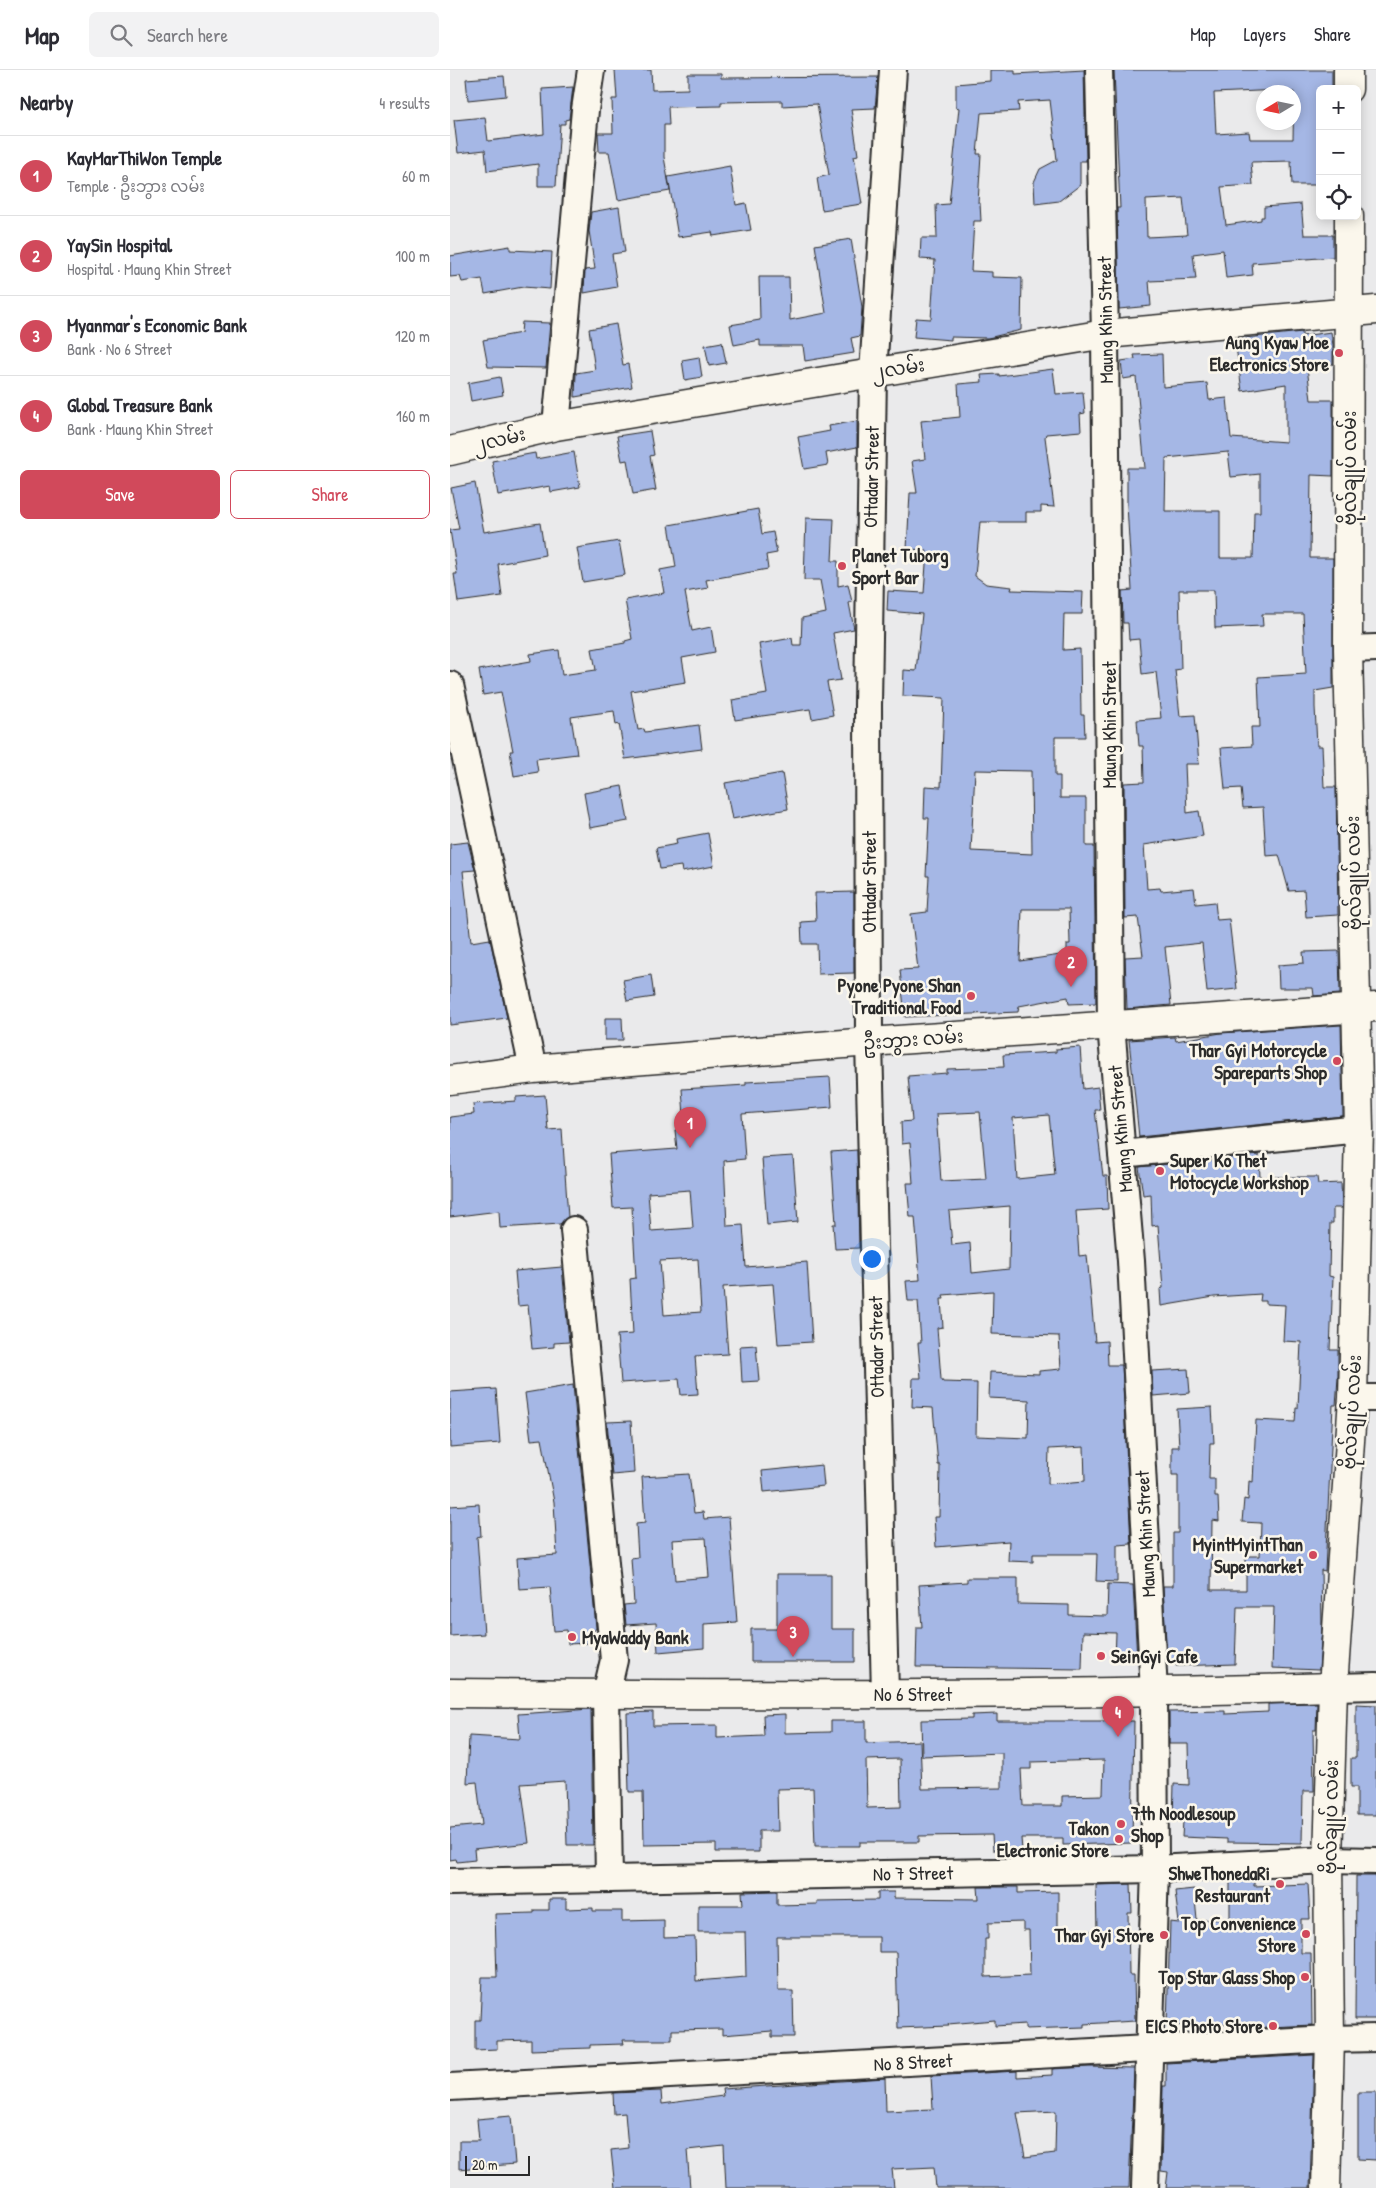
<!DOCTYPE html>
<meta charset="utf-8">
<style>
:root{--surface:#fff;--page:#f2f2f3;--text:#2b2b33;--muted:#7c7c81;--line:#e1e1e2;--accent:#d1495b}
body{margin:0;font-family:"Patrick Hand","Noto Sans Myanmar",sans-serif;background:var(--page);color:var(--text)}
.controls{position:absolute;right:15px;top:15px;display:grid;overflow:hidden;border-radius:8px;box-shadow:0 2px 12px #0003}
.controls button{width:45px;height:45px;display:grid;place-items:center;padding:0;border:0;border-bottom:1px solid var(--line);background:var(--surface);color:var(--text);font:25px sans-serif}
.compass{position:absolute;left:806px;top:15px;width:45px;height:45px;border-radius:50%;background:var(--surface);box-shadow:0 2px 12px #0003;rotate:260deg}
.scale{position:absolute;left:15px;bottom:12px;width:65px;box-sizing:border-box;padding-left:5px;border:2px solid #2b2b2b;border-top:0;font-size:14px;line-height:18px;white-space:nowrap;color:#2b2b2b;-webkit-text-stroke:4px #fbf7ec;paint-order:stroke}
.you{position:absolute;left:421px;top:1188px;width:18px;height:18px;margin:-12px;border:4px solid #fff;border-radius:50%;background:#1a73e8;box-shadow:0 0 0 8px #1a73e833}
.badge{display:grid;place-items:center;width:32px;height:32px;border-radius:50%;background:var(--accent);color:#fff;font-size:16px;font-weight:700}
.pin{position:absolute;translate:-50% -41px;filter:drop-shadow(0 1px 2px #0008)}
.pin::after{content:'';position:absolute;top:26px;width:18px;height:15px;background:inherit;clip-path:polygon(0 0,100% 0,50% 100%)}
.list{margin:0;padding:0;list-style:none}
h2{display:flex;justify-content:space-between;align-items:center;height:65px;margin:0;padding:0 20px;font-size:21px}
h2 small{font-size:16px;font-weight:400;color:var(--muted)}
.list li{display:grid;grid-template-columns:32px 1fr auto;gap:15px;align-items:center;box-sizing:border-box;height:80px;padding:0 20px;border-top:1px solid var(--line)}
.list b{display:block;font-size:19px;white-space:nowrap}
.list p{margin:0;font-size:16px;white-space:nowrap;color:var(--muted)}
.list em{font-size:16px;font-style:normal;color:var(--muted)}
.actions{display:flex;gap:10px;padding:15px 20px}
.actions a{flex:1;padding:11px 0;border:1px solid var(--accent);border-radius:8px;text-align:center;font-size:18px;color:var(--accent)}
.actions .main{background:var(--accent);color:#fff}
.icon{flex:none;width:28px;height:28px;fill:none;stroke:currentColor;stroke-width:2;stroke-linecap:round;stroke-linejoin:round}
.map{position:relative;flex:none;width:926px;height:2118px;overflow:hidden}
header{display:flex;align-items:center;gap:30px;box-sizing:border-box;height:70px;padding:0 25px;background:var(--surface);border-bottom:1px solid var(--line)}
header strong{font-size:24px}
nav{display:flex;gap:28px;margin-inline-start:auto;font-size:18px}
.search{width:350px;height:45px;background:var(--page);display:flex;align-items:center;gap:12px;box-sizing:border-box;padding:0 18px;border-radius:8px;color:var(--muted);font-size:19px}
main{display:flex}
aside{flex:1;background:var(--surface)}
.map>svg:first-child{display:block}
.building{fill:#a5b7e5;stroke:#2b2b2b;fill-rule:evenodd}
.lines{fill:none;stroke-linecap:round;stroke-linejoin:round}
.street-casing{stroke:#2b2b2b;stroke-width:30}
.secondary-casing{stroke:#2b2b2b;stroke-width:31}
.street{stroke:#fbf7ec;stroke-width:26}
.secondary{stroke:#fbf7ec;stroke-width:28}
.poi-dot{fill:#d1495b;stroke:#fbf7ec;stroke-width:2}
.labels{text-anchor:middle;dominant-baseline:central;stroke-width:5;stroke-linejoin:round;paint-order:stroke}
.street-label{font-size:19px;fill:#2b2b2b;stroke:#fbf7ec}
.poi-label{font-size:19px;font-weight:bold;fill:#2b2b2b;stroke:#fbf7ec;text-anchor:end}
</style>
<header>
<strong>Map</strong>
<div class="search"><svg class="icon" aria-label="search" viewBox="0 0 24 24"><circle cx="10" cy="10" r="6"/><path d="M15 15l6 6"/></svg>Search here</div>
<nav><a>Map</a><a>Layers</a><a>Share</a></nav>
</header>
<main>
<aside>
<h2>Nearby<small>4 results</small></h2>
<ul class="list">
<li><span class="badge">1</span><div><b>KayMarThiWon Temple</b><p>Temple · ဦးဘွား လမ်း</p></div><em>60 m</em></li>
<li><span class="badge">2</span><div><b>YaySin Hospital</b><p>Hospital · Maung Khin Street</p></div><em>100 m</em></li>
<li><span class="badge">3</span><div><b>Myanmar's Economic Bank</b><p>Bank · No 6 Street</p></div><em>120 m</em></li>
<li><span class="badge">4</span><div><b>Global Treasure Bank</b><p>Bank · Maung Khin Street</p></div><em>160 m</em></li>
</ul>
<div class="actions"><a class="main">Save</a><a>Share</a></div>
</aside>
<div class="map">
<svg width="926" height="2118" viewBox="0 0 926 2118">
<rect width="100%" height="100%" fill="#eaeaeb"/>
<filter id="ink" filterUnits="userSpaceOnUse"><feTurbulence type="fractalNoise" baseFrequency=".02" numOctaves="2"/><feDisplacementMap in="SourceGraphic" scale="10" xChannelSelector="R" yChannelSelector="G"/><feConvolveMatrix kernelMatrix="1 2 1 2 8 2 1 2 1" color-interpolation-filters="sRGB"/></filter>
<g filter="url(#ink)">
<g class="building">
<polygon points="165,0 201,0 202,20 238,19 238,4 271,4 271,8 428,7 425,38 401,39 408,85 404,86 412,134 372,140 367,108 379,105 367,34 332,36 332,31 271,32 271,36 218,37 219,55 214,55 214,87 220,121 168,130 159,82 149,82 148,63 163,63 162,29 167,29"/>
<polygon points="540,0 565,0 565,4 634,0 636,91 630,91 630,115 609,131 585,134 584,112 590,99 607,90 600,30 568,32 569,41 531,43 527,84 531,84 528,133 530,133 531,151 524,151 521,201 542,202 542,207 572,208 571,260 538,268 501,267 501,270 464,267 466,248 481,249 485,190 470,189 471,168 487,168 486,135 499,134 509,38 506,37 506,14 540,11"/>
<path d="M664 0H882V19H870V115H842L841 91 801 92 803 115 771 117 776 155 811 150V147H814V137L851 134 854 165H883V187L802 193 803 205 776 208 773 180 743 184 746 209 699 211 701 236 669 239 667 138H670ZM829 20V22H844L843 69H800L799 62 766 64 764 23ZM733 128 737 165 697 167 696 130Z"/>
<polygon points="54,6 56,26 18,30 16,9"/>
<polygon points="123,17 119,49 115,50 115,54 110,54 106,116 88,116 88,94 37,101 35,80 8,83 4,50 35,47 38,71 94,64 92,19"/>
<polygon points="280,96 286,135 296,133 301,160 263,166 262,162 228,167 218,107"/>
<polygon points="169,137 175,182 162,184 167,217 134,223 135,200 145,199 139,161 141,142"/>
<polygon points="401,169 412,237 410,266 401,268 404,283 355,291 353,276 310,276 310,270 284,275 280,255 310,250 309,207 339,207 340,250 376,243 365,175"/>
<polygon points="60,176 60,180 102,182 100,219 73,217 35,224 32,209 12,212 10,206 0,207 0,186"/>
<polygon points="72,252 100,253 96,298 38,297 33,270 71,263"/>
<polygon points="166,254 173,295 178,294 182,317 125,327 126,303 145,300 139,259"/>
<path d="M852 262V266L881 262 883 275V294L857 297 861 330H883V406L861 405 860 488H883V618L865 621V637L867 676H872L874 717H886L888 845 856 847 854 820 839 821 829 785 816 786 813 737 793 738 791 718 775 719 771 678 802 676 801 657H810L808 607 856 604 853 544H812L813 556 765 558 764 520H729L731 599 725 600 730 646 745 645 749 694H735L737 743 749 741 753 766 694 775 697 819 710 818 711 821 744 818 746 834 765 832 767 850 779 849 787 919 757 922 752 873 715 877 721 935 677 939 675 887 693 886 688 847 675 848 674 713 694 712 693 676H689L687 650 711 648 706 602 692 604 689 569 679 570 678 553H673L672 521 682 520 677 435V398H695L686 307 673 309 671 291 685 289 684 285 712 284 713 317 757 313 759 330 777 328 781 368 836 372V314L792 321 785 269ZM778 382 781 407 810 404V442H804L803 488H770V441H715L716 388Z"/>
<polygon points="272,272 276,293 259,296 255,275"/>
<polygon points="249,287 252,307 235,310 232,290"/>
<path d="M603 299 606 324 633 322 635 343 630 344 631 361 596 364 595 367 604 437 591 436V442H576V452H530L525 506 536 514 562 517 561 520 633 522 632 544H614L613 580 630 579 631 645H634L635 667H605V706H610V728H636V776H644L646 933 619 934 618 927 569 936 568 942 455 947 450 900 468 899 461 844 477 842 479 806H476L479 748H474L475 716 491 717 494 628 453 626 454 600 466 601 472 544 437 541 438 521 474 523 477 480 457 479 460 423H467L462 391 475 389 471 351 510 347 508 314 532 312 531 305 549 304V306ZM525 700 581 701 582 784 521 781ZM572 839H619L620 874H617V884L570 891Z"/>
<polygon points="50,307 53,325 21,331 18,313"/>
<polygon points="407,351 407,377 376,383 378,395 354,399 348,367 380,361 379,356"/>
<polygon points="200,361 204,385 200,386 206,420 183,424 177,390 172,391 167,366"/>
<polygon points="124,382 130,417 101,422 100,416 48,425 42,391 85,383 86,389"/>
<polygon points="25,413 34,462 90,453 95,485 48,494 52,526 8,532 4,504 7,504 0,460 9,459 1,418"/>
<polygon points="308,439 312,464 323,462 327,483 316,485 318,499 256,510 258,518 235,522 242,561 261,557 265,582 232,588 236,612 181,621 188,660 194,659 195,662 249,655 252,679 175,689 169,654 166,655 164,641 121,647 127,684 86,689 88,702 64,706 60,681 63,681 51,622 33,625 29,600 81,591 80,584 109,580 112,605 146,600 142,579 175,573 175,571 182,569 175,530 214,523 210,500 226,497 219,455"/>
<polygon points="356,448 384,449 382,491 388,491 388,516 398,514 402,532 399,533 404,559 383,563 391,610 377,612 383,645 362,649 360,639 285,650 282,630 317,624 309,574 342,568 343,575 351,575 352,548 376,543 370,510 354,510"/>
<polygon points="169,471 175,505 133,512 127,478"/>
<polygon points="332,703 338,739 282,749 275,713"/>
<polygon points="172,716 178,751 140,758 134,723"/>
<polygon points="258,763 264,796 232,802 231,796 210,799 206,778 227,774 226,769"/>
<polygon points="18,772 25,800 13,801 21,872 40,869 57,948 0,955 0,774"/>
<polygon points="404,822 404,903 368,904 367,874 352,874 351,852 366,851 365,823"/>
<polygon points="889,881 890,924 864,926 863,918 829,918 828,895 854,893 853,882"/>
<polygon points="201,905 204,927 177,931 173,910"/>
<polygon points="155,948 172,948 173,970 155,970"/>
<polygon points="891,955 893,1046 689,1067 679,970 725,967 726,971 771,963"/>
<path d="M630 977 633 1019 648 1017 650 1040H645L653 1106H657L658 1139 626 1141 629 1186 637 1185 645 1272 657 1271 658 1295H672L681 1474 667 1475V1512L646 1511 647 1484H583V1492L558 1491 559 1471 486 1477 484 1447H489L490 1395H488L483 1338 462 1337 463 1308H471L468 1273H471L468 1231H458L456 1211 470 1210 465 1147H460L457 1113H463L460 1073 452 1074 451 1052 462 1051 458 1006 497 1003V999L554 997 553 985 606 982V979ZM530 1042 536 1109 491 1111 486 1044ZM599 1045 605 1105 567 1109 563 1048ZM560 1136 559 1199 522 1203 520 1173 502 1175 499 1141ZM543 1221 542 1264 609 1266 611 1299 589 1301V1304L540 1302 539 1328 579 1330 578 1368 526 1366 527 1313 493 1312 491 1309 487 1258 493 1257 491 1229H494L493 1225ZM634 1377 635 1411 598 1414 599 1379Z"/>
<path d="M380 1007 382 1037 292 1044 295 1089 274 1091 277 1156 293 1155 296 1197 357 1192 362 1272 328 1274 323 1214 273 1217 278 1284 245 1286 248 1324 231 1325 229 1309 171 1313 167 1265 183 1264 180 1209 186 1208 182 1137 163 1138 159 1084 227 1079 225 1060 235 1059 232 1019 296 1015V1012ZM240 1120 243 1158 201 1161 198 1123ZM248 1189 251 1242 214 1245 210 1191Z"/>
<polygon points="95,1025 98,1060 112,1059 118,1147 110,1154 50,1158 49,1141 0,1147 0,1047 24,1044 23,1034 66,1031 66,1027"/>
<polygon points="407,1080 409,1178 385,1179 383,1154 386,1154 381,1082"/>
<polygon points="809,1085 810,1107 867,1107 868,1114 891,1113 892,1138 883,1138 883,1153 880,1153 879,1206 883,1207 880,1280 888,1280 888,1308 886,1335 883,1335 875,1501 871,1500 872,1556 869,1600 822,1598 824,1537 787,1537 785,1594 726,1596 726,1591 717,1591 713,1516 723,1516 723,1463 728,1463 728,1405 722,1405 722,1377 729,1377 727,1339 762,1337 764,1373 760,1373 759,1409 765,1409 765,1427 768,1427 769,1451 762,1450 761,1520 796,1520 796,1486 810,1486 811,1453 792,1452 794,1429 798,1430 799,1411 803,1412 806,1350 845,1352 846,1338 848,1338 851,1272 833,1271 835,1235 816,1234 816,1231 810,1231 811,1224 764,1227 711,1236 710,1219 713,1218 708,1155 702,1156 701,1124 693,1125 689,1097"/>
<polygon points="343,1086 348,1152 317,1155 312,1088"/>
<polygon points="112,1197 119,1272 104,1273 104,1277 82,1279 78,1235 68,1236 65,1201"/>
<polygon points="306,1275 309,1311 292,1312 290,1276"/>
<polygon points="738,1299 740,1323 703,1326 702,1301"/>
<polygon points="123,1315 146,1558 144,1561 138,1562 138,1573 118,1574 117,1560 104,1561 100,1517 69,1519 67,1488 107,1485 104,1432 92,1369 81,1370 75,1323"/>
<polygon points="46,1319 50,1373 0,1377 0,1322"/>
<polygon points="181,1351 184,1403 162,1405 157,1352"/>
<polygon points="372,1395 374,1416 314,1422 312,1401"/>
<path d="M239 1404 244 1443 253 1442 254 1449 279 1447 287 1552 254 1554V1578L208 1582 206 1553 176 1555 174 1535 184 1534 181 1488 188 1487 186 1454 195 1453 192 1407ZM256 1468 259 1507 225 1510 222 1470Z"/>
<polygon points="29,1434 31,1466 27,1467 34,1564 0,1566 0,1436"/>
<polygon points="327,1504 381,1504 381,1559 405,1559 405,1592 301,1592 301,1559 327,1559"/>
<polygon points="517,1508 568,1508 568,1534 619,1535 619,1545 657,1546 658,1514 683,1515 687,1590 665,1590 666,1563 633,1562 632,1599 466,1597 467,1557 472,1557 469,1515 517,1512"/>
<polygon points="867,1633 866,1660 863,1660 864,1721 853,1721 852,1773 777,1772 777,1769 732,1767 733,1751 723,1751 724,1714 739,1715 738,1674 719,1674 719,1642 775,1641 775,1644 818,1642 818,1634"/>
<polygon points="906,1634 926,1635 926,1745 907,1745 907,1717 901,1717 901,1688 906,1688"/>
<polygon points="141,1639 143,1775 117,1775 115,1711 71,1714 79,1773 24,1779 25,1790 7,1792 6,1789 0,1790 0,1758 32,1755 27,1712 17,1713 19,1666 70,1669 68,1644"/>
<path d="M203 1642V1656L267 1655V1668L314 1666 313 1645 335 1644V1663L381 1662V1651H416V1673L470 1671 472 1719 552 1718V1683L472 1686 471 1650 522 1649V1645L547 1644V1651H684L682 1773 613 1775V1768H571L572 1780H543L542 1765 469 1766V1772H410V1776H365L363 1718 327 1719 328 1761H309V1782H266V1774L194 1775 193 1722H179L177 1643ZM450 1689 451 1737 417 1738 416 1690ZM654 1690 653 1725 612 1726V1736H573L571 1699H581V1692Z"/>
<polygon points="906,1806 926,1806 926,1949 905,1949"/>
<polygon points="780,1811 804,1811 804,1816 858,1814 860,1849 851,1849 851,1883 861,1883 862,1955 798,1958 799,1953 751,1954 751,1956 717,1955 720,1852 729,1853 725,1821 744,1819 747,1850 780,1849"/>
<path d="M681 1814 682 1843H678L679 1905H684L685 1951 634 1954V1957L575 1959V1954L545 1956V1950L498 1954 499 1956 448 1958 446 1882H429V1867H327L328 1921H343L344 1967H322V1961L272 1965V1959L222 1960V1970H173L174 1974 140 1975V1978L81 1980V1970L47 1971V1979L25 1980V1950H30L32 1907H47L45 1844 84 1843V1840H99V1829H116V1839L143 1838V1841H172V1851L214 1850V1868L245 1867 246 1911 296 1907 295 1862H248V1835H293L292 1822 327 1821V1835L367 1834V1831L428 1830V1822H444V1828L529 1829 528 1817H568V1823L608 1822V1862L647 1861 646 1815ZM573 1852V1860H579L580 1905 535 1907V1869H538V1853Z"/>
<polygon points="864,1985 860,2118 716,2118 718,2102 711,2101 713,2016 716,2016 716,1993"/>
<path d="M639 1997 684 1998 679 2118H486L484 2097 442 2099 444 2118H276L274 2076 237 2080 240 2118H165L161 2080 178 2078 175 2043 164 2044 163 2023 211 2021 212 2034 273 2026 272 2019 435 2008 436 2041 483 2039 481 2006 567 2001V2007L602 2005V1999ZM606 2041 605 2083 575 2087 567 2043Z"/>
<polygon points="908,2022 926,2022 926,2090 908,2089"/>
<polygon points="61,2046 65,2094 9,2099 9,2071 29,2071 27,2049"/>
</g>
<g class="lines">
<g class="street-casing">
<g id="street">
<polyline points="649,0 655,264 661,955 681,1191 704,1622 705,1799 695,2118"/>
<polyline points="106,356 135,40 141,0"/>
<polyline points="898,579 926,578"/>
<polyline points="0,615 83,999"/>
<polyline points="672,1084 909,1059"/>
<polyline points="124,1160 164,1590 156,1624 159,1809"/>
<polyline points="903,1328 926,1328"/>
<polyline points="883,1617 926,1616"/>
<polyline points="435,1624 419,972 418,635 423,303 443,0"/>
<polyline points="0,1812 705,1799 878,1790 926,1791"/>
<polyline points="0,2017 880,1969 926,1968"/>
</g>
</g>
<g class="secondary-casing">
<g id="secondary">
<polyline points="898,0 898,19"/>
<polyline points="0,381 106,356 655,264 926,240"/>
<polyline points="0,1010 83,999 419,972 926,937"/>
<path d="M0 1623C295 1625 589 1626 883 1617"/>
<polyline points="876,2118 880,1969 878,1790 883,1617 903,1328 909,1059 898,579 899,146"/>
</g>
</g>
<use href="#street" class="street"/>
<use href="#secondary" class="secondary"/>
</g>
</g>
<g class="poi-dot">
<circle cx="889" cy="283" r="5"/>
<circle cx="392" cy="496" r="5"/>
<circle cx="521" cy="926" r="5"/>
<circle cx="887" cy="991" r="5"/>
<circle cx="710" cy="1101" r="5"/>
<circle cx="863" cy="1485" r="5"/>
<circle cx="122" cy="1567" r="5"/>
<circle cx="651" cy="1586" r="5"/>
<circle cx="671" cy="1754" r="5"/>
<circle cx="669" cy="1769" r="5"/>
<circle cx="830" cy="1814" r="5"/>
<circle cx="856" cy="1864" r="5"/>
<circle cx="714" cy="1865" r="5"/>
<circle cx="855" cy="1907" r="5"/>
<circle cx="823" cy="1956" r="5"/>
</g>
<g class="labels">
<g class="street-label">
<text transform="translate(655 250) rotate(-91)">Maung Khin Street</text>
<text transform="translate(448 298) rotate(-9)">၂လမ်း</text>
<text transform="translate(49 369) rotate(-13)">၂လမ်း</text>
<text transform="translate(899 398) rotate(-90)">ဗိုလ်ချုပ် လမ်း</text>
<text transform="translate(421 407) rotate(-89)">Ottadar Street</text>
<text transform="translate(659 655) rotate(-90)">Maung Khin Street</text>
<text transform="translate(903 803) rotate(-91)">ဗိုလ်ချုပ် လမ်း</text>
<text transform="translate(419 812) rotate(-90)">Ottadar Street</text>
<text transform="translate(463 969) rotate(-4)">ဦးဘွား လမ်း</text>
<text transform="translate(670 1059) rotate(-95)">Maung Khin Street</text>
<text transform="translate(426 1277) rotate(-91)">Ottadar Street</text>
<text transform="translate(901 1342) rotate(-87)">ဗိုလ်ချုပ် လမ်း</text>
<text transform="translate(695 1464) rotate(-93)">Maung Khin Street</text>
<text x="463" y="1624">No 6 Street</text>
<text transform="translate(880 1747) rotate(-89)">ဗိုလ်ချုပ် လမ်း</text>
<text transform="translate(463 1803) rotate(-1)">No 7 Street</text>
<text transform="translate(463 1992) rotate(-3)">No 8 Street</text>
</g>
<g class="poi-label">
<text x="879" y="272">Aung Kyaw Moe<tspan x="879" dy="22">Electronics Store</tspan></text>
<text x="402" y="485" text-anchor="start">Planet Tuborg<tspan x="402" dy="22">Sport Bar</tspan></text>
<text x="511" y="915">Pyone Pyone Shan<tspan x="511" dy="22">Traditional Food</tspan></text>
<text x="877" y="980">Thar Gyi Motorcycle<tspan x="877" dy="22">Spareparts Shop</tspan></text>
<text x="720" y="1090" text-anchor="start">Super Ko Thet<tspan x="720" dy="22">Motocycle Workshop</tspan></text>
<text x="853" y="1474">MyintMyintThan<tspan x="853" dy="22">Supermarket</tspan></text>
<text x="132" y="1567" text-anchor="start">MyaWaddy Bank</text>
<text x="661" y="1586" text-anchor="start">SeinGyi Cafe</text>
<text x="681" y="1743" text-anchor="start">7th Noodlesoup<tspan x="681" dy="22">Shop</tspan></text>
<text x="659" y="1758">Takon<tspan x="659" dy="22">Electronic Store</tspan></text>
<text x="820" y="1803">ShweThonedaRi<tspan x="820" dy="22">Restaurant</tspan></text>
<text x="846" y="1853">Top Convenience<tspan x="846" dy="22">Store</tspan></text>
<text x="704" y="1865">Thar Gyi Store</text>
<text x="845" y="1907">Top Star Glass Shop</text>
<text x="813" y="1956">EICS Photo Store</text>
</g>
</g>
</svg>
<div class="controls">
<button>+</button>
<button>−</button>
<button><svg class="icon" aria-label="locate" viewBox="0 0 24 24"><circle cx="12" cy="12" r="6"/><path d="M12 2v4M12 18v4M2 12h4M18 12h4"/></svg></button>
</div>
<svg class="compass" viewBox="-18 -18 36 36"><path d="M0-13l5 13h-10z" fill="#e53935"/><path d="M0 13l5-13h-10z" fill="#7c7c81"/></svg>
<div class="scale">20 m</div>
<div class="you"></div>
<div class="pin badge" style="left:240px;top:1078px">1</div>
<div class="pin badge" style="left:621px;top:917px">2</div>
<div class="pin badge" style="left:343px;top:1587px">3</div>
<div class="pin badge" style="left:668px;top:1667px">4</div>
</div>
</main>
